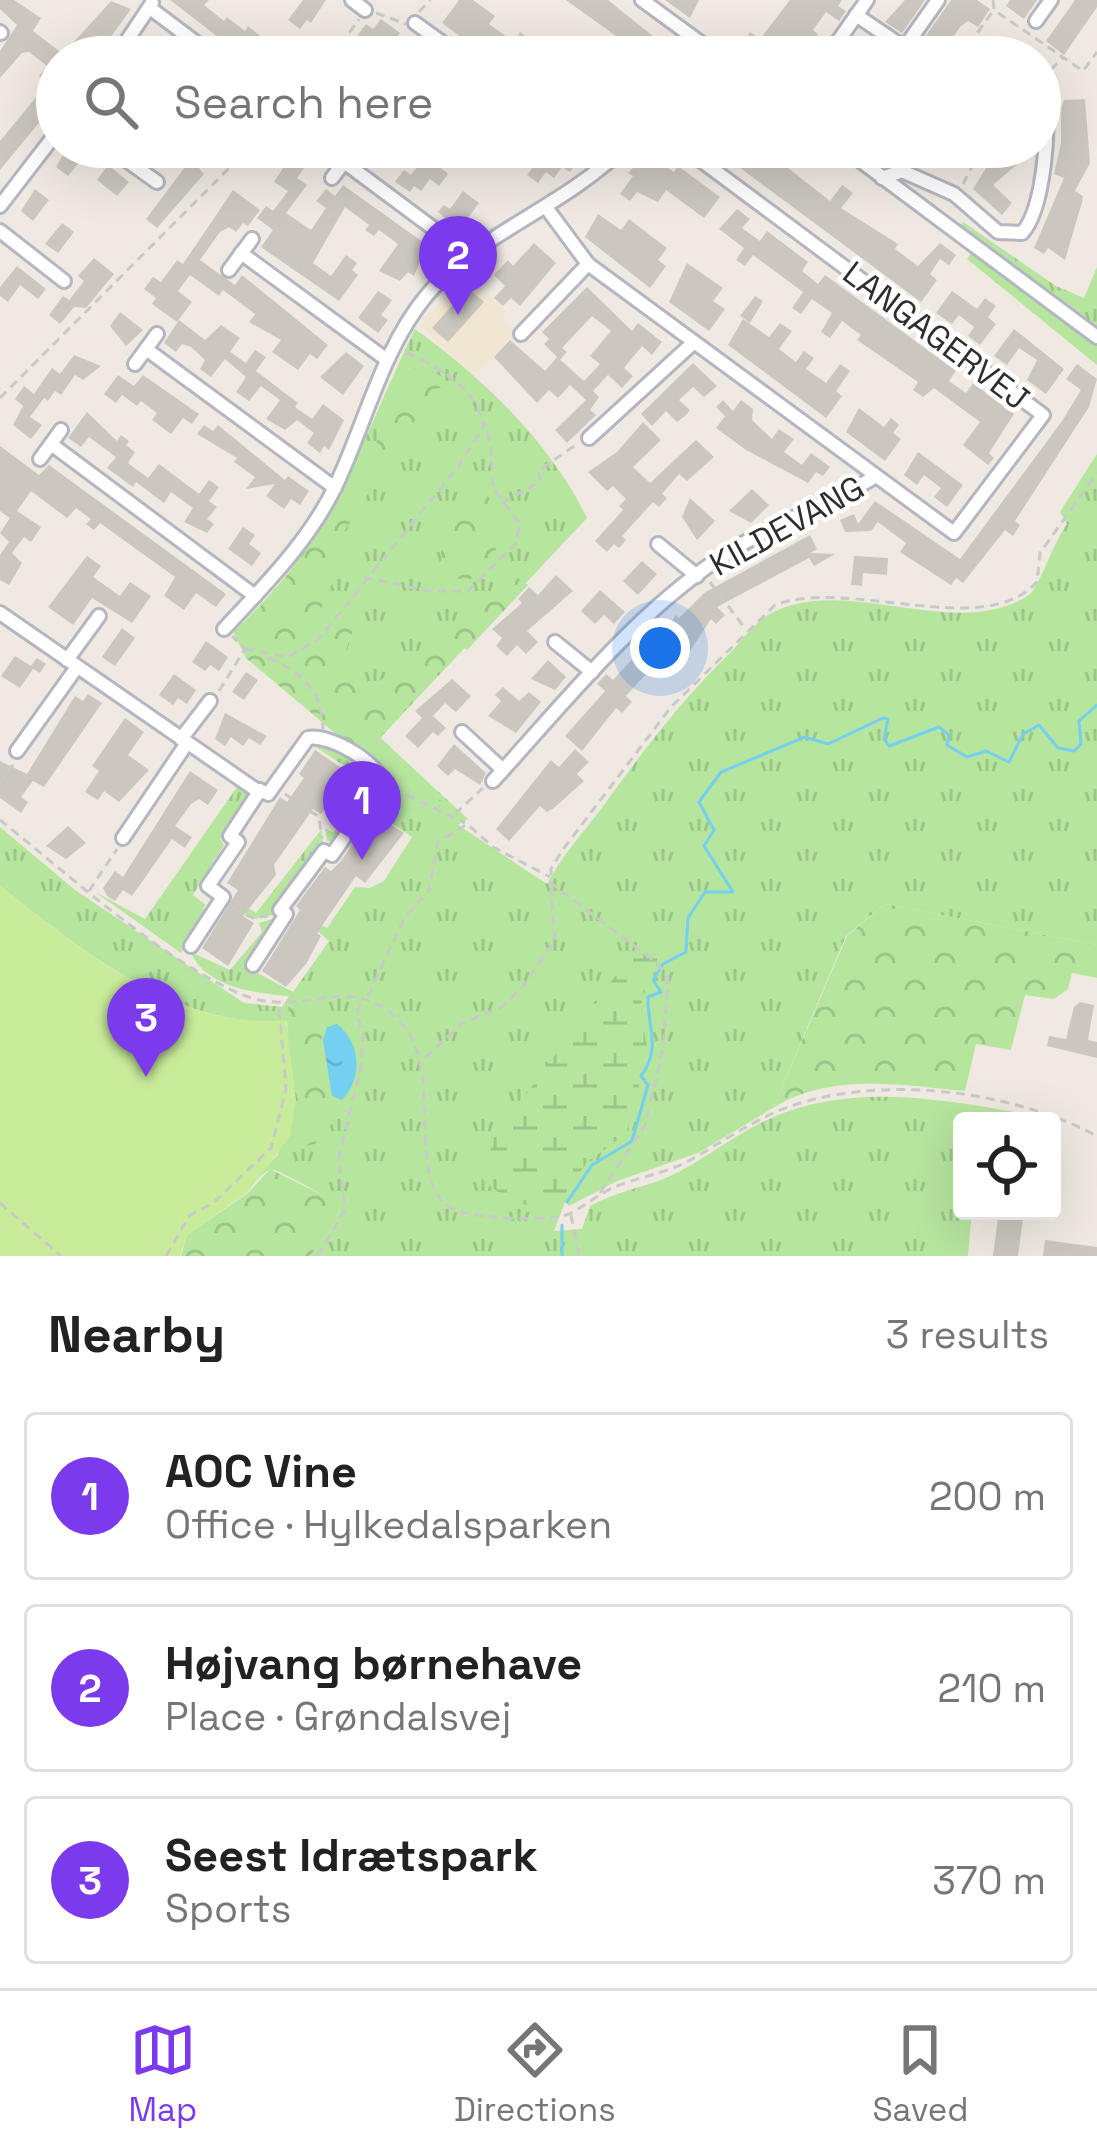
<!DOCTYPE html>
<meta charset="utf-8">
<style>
:root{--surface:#fff;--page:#f2f2f2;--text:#222;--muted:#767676;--line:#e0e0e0;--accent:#7c3aed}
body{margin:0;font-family:"Space Grotesk",sans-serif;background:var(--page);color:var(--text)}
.controls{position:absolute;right:36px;bottom:36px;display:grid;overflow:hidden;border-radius:12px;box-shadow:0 12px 48px #0002}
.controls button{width:108px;height:108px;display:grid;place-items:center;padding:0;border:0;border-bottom:3px solid var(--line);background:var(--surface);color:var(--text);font:60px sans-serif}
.you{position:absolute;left:660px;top:648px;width:42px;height:42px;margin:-30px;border:9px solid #fff;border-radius:50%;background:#1a73e8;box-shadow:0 0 0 18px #1a73e833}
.badge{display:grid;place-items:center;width:78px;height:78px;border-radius:50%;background:var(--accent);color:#fff;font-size:39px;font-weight:700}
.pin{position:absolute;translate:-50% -99px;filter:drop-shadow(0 3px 6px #0008)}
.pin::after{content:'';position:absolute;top:63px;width:42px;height:36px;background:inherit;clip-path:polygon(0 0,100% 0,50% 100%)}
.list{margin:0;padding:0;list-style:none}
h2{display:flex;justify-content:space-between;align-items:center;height:156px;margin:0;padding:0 48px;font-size:51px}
h2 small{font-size:39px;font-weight:400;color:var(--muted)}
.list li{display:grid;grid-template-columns:78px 1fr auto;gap:36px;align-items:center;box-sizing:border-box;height:168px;margin:0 24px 24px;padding:0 24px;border:3px solid var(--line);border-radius:12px}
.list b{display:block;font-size:45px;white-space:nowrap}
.list p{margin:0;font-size:39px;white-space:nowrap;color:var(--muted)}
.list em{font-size:39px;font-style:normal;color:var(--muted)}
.icon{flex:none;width:66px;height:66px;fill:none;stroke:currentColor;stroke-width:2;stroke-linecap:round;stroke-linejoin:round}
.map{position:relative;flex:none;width:1097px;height:1256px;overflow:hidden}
.search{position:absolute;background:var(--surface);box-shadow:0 12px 48px #0002;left:36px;right:36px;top:36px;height:132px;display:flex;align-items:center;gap:30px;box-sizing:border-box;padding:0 42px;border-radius:66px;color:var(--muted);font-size:45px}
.sheet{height:732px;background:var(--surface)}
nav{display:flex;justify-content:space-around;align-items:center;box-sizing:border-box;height:168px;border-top:3px solid var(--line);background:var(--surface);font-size:33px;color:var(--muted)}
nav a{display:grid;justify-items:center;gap:6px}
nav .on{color:var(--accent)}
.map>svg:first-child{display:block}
.education{fill:#f0e6d1}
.grass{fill:url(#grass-tufts)}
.forest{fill:url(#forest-crowns)}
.wetland{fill:url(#wetland-marsh)}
.pitch{fill:#c9ec9a}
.water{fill:url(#water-ripples)}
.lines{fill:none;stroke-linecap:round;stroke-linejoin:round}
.stream{stroke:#75cff0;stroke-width:3}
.building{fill:#cbc7bf}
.street-casing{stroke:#b4b7c1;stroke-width:18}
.path{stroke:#c9c9c9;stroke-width:3;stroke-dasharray:9 6;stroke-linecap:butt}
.street{stroke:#fff;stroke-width:12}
.labels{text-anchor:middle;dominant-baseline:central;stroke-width:9;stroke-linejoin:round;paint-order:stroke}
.street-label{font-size:33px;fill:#2e2e2e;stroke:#fff}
</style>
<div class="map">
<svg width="1097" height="1256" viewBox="0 0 1097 1256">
<defs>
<pattern id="grass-tufts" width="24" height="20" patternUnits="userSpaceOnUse" patternTransform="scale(3)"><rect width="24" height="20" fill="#b6e59e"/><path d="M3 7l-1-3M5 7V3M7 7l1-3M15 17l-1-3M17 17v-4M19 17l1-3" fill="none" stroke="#9dc588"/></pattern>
<pattern id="forest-crowns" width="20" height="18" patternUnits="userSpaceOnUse" patternTransform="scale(3)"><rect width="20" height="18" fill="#b6e59e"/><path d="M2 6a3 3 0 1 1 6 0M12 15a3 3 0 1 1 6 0" fill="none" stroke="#9dc588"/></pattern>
<pattern id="wetland-marsh" width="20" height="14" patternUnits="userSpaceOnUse" patternTransform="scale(3)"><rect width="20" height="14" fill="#b6e59e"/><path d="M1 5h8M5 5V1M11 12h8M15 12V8" fill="none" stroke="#9dc588"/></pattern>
<pattern id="water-ripples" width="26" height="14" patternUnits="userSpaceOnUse" patternTransform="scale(3)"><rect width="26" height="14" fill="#75cff0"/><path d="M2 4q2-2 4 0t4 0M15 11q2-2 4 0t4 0" fill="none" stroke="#66b2ce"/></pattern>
</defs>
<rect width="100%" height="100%" fill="#efe9e1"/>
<polygon class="education" points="466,274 507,312 501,320 516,332 474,376 420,325"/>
<g class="grass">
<polygon points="963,222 1056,286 1084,298 1097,267 1097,331 958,229"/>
<polygon points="972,253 1097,345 1097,365 967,259"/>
<path d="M415 329C483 378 550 442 587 518L380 738 468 819 458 825 547 884C567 848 583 834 606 802 645 749 681 700 729 654 742 641 752 625 768 615 843 571 956 644 1029 595 1039 588 1054 541 1067 524L1060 512 1097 454V945L885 904 846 936 773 1108 698 1153 617 1181 569 1206 565 1202 554 1231 582 1229 590 1206C615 1192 641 1188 666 1178 701 1163 733 1135 769 1119 852 1081 946 1100 1032 1115L1041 1121H962V1211H972L968 1256H310L336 1223 340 1204C321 1196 284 1171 270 1169L256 1179 278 1154 289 1055 287 1021C177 1030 82 950 0 886V827L75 890 244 1003 282 1007 289 996C258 994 204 987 191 952L230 970 262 932 259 923 273 919 278 923 250 969 293 992 329 941 308 923 311 919 327 928 355 887 370 888 384 881 412 837 374 811 393 782 387 772 246 658 233 632C338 535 355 452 415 329Z"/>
<polygon points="326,743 372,774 376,784 335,842 327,841 325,828 333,833 367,781 313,745"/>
<polygon points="237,787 249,796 220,839 224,845 193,895 206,905 202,909 210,910 181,953 95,892 145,919"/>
<polygon points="321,830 323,842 272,915 255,919 231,904 235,899 256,913"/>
</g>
<g class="forest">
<path d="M425 366 442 377 477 415 443 387 435 389 334 547 338 570 311 632 326 639 365 585 367 592 346 650 371 688 513 575 528 585 467 650 462 646 380 737 450 804 393 782 246 658 237 632C312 555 368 466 415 368Z"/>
<polygon points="463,485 487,496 515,522 512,539 491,534 498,556 469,580 455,578 441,562 442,524"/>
<path d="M885 904 1097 945V978L1072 973 1068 989 1054 999 1025 995 1011 1050 976 1044 965 1091C901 1085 830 1072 773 1108L847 936Z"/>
<polygon points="329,1004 336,1021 325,1029 321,1041 334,1121 315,1144 299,1147 293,1143 302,1083 288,1007"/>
<polygon points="270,1169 340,1204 336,1223 310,1256 181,1256 187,1235 248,1193"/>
</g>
<path class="wetland" d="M672 947 649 979 639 1009 648 1051 626 1134 587 1162 557 1205C521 1209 507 1201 481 1178L495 1136 598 997 631 958Z"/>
<path class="pitch" d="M0 886C82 950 177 1031 286 1020L296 1100 290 1136 248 1192 187 1235 180 1256H0Z"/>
<path class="water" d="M337 1024C361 1043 363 1078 342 1100L332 1096 323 1040 327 1027Z"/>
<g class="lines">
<g class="stream">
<path d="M567 1202 592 1165 632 1141 648 1085 641 1076C662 1048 647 1027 648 997L661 992 653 980 663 964 686 952 688 918 705 892H733L704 846 714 830 699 802 721 772 805 737 828 744 883 718 888 719 884 739 889 746 939 727 949 735 947 745 967 757 986 751 1009 762 1023 734 1039 725 1058 748 1074 751 1081 744 1079 721 1097 705"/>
<polyline points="562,1256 562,1225"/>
</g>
</g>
<g class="building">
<polygon points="0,0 14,0 41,18 33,31 63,54 111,1 131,9 102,49 98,46 90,57 57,57 52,86 39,76 47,66 29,52 22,53 0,78 0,51 17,25 0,9"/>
<polygon points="170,0 209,0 204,5 224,21 227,17 245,31 248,26 263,38 254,48 265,57 244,57"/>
<polygon points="303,0 326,0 311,23 307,20 300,29 288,20"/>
<polygon points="459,0 473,0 495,16 489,24 514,42 520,32 530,40 523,49 535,57 488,57 442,23"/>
<polygon points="566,0 608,0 679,57 645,57"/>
<polygon points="665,0 699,0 690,18"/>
<polygon points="790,0 842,0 838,6 846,11 839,21 826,12 813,30 818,34 810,46 802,40 790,57 758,57 741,45 750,32 760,39"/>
<polygon points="905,0 925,0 902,33 885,22"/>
<polygon points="951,0 977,0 990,9 978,27 968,21 960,27 942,53 923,40"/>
<polygon points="1010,0 1037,0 1024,19 1006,6"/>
<polygon points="1075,0 1097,0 1097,7 1064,55 1046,41"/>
<polygon points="381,19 400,33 397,38 423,57 377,57 367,50 362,57 342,57 366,24 373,29"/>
<polygon points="153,38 163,46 169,40 180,48 174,56 167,51 162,57 142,57"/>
<polygon points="42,90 57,101 0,170 0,141"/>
<polygon points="1085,99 1090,163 1075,191 1083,196 1082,202 1065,260 1048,248 1044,254 1034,248 1064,178 1054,174 1061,143 1061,108 1064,100"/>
<polygon points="68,147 84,156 68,176 56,167"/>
<polygon points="297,147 335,147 321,165 311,158 297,178 307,185 286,213 311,230 326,208 316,201 326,189 335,196 343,185 427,245 414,276 408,272 400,281 379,271 398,244 379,230 374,236 365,230 369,225 345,207 313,263 331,276 346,255 357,263 352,270 358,275 339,301 261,247 273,230 257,218 266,206 273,211 288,191 274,182"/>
<polygon points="368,147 388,147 383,167 377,163 373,168 360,159"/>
<polygon points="502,147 538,147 551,156 558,147 578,161 570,172 562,167 554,178 546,172 538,183 527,175 535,164 516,150 508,161 498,153"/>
<polygon points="731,147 787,147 783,164 830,201 842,185 853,193 841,208 898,244 895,249 918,266 940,243 956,255 949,265 940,259 930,274 937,280 921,302 732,162 739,153"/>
<polygon points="920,147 959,147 946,164 934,155 926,165 914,155"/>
<polygon points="999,147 1018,147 1028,155 993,185 1012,203 1002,215 973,189"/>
<polygon points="647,153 674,172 678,166 720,197 704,218 666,190 658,202 637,192 630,201 620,194 633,176 628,173"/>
<polygon points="426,155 448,174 439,186 430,179 421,191 414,186 410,192 395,182 404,170 411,175"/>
<polygon points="191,159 204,174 157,228 146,219"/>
<polygon points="108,165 129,182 117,196 97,180"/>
<polygon points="35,189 49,200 33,221 21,211"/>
<polygon points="233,190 260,210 248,226 243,223 236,232 229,227 220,232 200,260 235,285 242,275 328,345 317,359 310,354 298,370 272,352 281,340 249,322 255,314 223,290 219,296 190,275 178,291 192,302 177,322 152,304 156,298 144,289 153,277 161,282 177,260 183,264"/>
<polygon points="463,191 479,203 459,230 438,212 444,205 450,209"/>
<polygon points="737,209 750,219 742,228 760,241 767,231 808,262 802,271 818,284 825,275 956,371 949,381 966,393 973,383 1014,414 989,453 994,458 988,465 963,445 980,422 934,388 923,397 913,390 918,382 857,340 861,335 842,321 830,338 821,332 832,313 812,299 801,314 792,308 803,292 753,255 745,266 736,260 744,248 719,229"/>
<polygon points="598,214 621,230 629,219 667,248 658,260 666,266 650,288 585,237"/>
<polygon points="62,223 74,232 58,253 45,244"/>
<polygon points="534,243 556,263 520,306 511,298 503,306 494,298 505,286 494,275 508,260 513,266"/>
<polygon points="94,258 114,274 86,308 74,307 60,324 49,315 63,296 69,300 81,285 84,281 78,276"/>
<polygon points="687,263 723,288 713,301 725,309 709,331 669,302"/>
<polygon points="17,266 46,289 38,299 20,285 8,302 0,296 0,287"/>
<polygon points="587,287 632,331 638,323 662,342 652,355 642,346 624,368 633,376 622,388 608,375 593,391 599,397 590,410 596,415 567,443 555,430 586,400 570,385 558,398 549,390 537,403 494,357 510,340 545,371 557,357 584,381 600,364 590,356 611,331 592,316 562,348 567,352 560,360 544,344 549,339 542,332"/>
<polygon points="468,288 484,302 448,342 432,328"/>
<polygon points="378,291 392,300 381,315 388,320 378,333 358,318"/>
<polygon points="952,291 977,309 985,298 996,306 988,317 996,324 980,345 968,336 974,327 959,315 952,324 936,313"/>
<polygon points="755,296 763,301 750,323 740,316"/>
<polygon points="120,312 143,330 126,346 110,326"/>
<polygon points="743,319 769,337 780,323 792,331 779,349 796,362 804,351 814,358 806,369 826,383 840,364 850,371 836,391 842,396 826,418 728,345"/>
<polygon points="179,320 205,340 221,325 240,338 230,352 246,363 255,350 266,357 256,371 298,403 295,407 312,419 323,404 344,420 329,450 324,446 320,453 307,443 314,433 297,420 285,430 266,419 280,400 261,386 249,401 236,392 246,377 225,359 211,377 200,369 205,360 191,347 182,344 176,352 164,343"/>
<polygon points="1014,329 1064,369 1046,394 1027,380 1037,360 1019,348 1007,365 994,356"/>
<polygon points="346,352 364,366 343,395 320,377"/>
<polygon points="74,355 101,366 83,380 75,375 61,395 55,391 48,401 44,398 30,417 42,425 31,439 13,425 23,406 15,399 24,386 34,394 52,368 60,374"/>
<polygon points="693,363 717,386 704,397 693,387 679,400 690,410 685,416 677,422 666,411 652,426 641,414"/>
<polygon points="1077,364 1097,379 1089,407 1015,521 1020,525 1013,536 1005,530 963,583 956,578 951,585 900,552 906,543 878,522 871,531 845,532 840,520 854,514 858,524 875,501 960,559 1062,421 1081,390 1066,379"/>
<polygon points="118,375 134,386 143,375 199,414 192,424 183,418 171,434 152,420 157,413 141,401 137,406 122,395 116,403 104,394"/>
<polygon points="723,400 733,411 741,400 753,409 752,420 772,439 779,429 794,439 784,452 802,465 811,453 830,467 823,476 816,472 808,483 746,450 716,428 725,416 716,407"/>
<polygon points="859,408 884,427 891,418 899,425 893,433 901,439 885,461 846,432"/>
<polygon points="87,412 117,441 121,435 129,441 126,445 135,452 128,463 148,478 159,464 199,494 209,480 219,487 209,501 217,507 207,519 214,524 207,533 184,522 193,508 171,492 164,503 136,482 133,487 107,468 116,457 89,437 81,447 68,438"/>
<polygon points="643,422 661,440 633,467 650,483 696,440 714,457 687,481 679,474 662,494 667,498 659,507 653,502 622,536 626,540 619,548 614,544 607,552 595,541 623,510 619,506 626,499 613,486 607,491 588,472 617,452"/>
<polygon points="204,425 213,431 218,425 285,480 288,476 309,491 300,505 291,499 284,509 266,496 275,484 246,489 255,477 234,462 237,458 197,434"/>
<polygon points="0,446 39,475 49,465 226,594 216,607 196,593 184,610 164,596 175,577 100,523 94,530 86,524 91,519 76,508 67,518 31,491 17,511 41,527 31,542 24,537 12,553 22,563 9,585 0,580 0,555 9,542 0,533 10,518 0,511"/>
<polygon points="918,452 963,485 947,507 934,497 941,488 924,475 917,485 904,475"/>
<polygon points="752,489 769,505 751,523 729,511"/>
<polygon points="690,498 715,521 697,540 682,517"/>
<polygon points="243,527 255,535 249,544 261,553 252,566 228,549"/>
<polygon points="810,535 817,549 810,553 835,554 814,566 809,558 717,607 725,615 716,624 711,619 690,651 684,646 661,667 656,663 626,696 632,702 622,713 616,708 582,751 565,736 605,691 597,684 606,674 613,680 642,648 651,650 676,615 679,618 704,593"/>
<polygon points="87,556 101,566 93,577 120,596 130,582 151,596 132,623 92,598 73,625 48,607"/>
<polygon points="854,556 888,558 887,575 863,573 862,586 851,585"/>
<polygon points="642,561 657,574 638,595 623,581"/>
<polygon points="556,575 573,591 527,631 538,642 526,654 517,645 507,656 496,646 502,638 492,629 522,603 518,599 529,587 538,595"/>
<polygon points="600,590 625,612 614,624 604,615 595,624 581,611"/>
<polygon points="122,628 135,638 115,666 102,657"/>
<polygon points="206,641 228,657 219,671 210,665 205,671 192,662"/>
<polygon points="15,656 31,666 37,658 46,664 40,673 33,669 20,688 1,676"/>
<polygon points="548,660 566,677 555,690 531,679"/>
<polygon points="246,672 258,680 244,700 232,692"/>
<polygon points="174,674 196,690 187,704 178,698 173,705 159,695"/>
<polygon points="452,679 471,696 456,712 445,703 433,716 446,728 438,736 433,732 418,748 405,736 422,718 415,711"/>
<polygon points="503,687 519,701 529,692 541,702 516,733 488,716 501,701 495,695"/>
<polygon points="88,694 102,703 44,787 33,781 21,797 28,802 21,813 0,798 0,761 27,774 75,696 83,701"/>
<polygon points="225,713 267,736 260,745 249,738 243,746 231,737 225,746 215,739"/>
<polygon points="125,718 144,732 128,755 149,770 119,802 104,791 98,800 85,792 99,771 92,766"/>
<polygon points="454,744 486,773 480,785 455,769 448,776 437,766"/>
<polygon points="575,749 589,762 577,774 584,781 554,808 547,812 540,806 509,841 496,829 551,760 559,767"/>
<polygon points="315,750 349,773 321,814 313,809 274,865 276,875 243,916 254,923 228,966 202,948 238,890 227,883 280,797 287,802 304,778 299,774"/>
<polygon points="190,771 218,790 208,805 199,799 191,804 175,826 192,837 185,848 172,839 132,896 123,890 115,901 107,896 103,888 115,871 123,877"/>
<polygon points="374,813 404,833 365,883 356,876 317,933 321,936 306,964 286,987 262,971 300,910 296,906 325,867 331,871 341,861"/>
<polygon points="68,826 86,843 66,859 46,846"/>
<polygon points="1080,1002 1094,1005 1088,1040 1097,1042 1097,1058 1047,1046 1049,1036 1066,1039 1074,1007"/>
<polygon points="999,1211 1024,1211 1018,1256 993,1256"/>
<polygon points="1045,1240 1097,1247 1097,1256 1043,1256"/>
</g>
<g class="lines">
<g class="street-casing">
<g id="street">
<polyline points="352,0 365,10"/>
<polyline points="642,0 720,57"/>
<polyline points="150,8 215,57"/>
<polyline points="856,15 918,57"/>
<polyline points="1036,21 1051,0"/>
<polyline points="415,23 462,57"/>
<polyline points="0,32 1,33"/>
<polyline points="116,57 152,3"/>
<polyline points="827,57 867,0"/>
<polyline points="898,57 938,0"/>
<polyline points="108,147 157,182"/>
<polyline points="585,147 607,163"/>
<polyline points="842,147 1097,337"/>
<polyline points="344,162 469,255"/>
<polyline points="902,171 904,147"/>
<polyline points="332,178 354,149"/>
<path d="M882 178 902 171 954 194 998 232 1022 233C1044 210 1050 125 1045 93"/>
<polyline points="0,206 57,132"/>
<polyline points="548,210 588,264 954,533 1043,415 683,147"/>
<polyline points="0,231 64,281"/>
<polyline points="241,253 387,360"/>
<polyline points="229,270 252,239"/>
<polyline points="521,334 588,264"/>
<polyline points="146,349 335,488"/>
<polyline points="135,364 157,334"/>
<polyline points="589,438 693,343"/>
<polyline points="51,444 255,596"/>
<polyline points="40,459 61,430"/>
<polyline points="658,544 697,576"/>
<polyline points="0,613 259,792"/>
<path d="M224 629C265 585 310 540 336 485 366 422 382 349 427 295 478 233 563 208 624 147"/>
<polyline points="555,642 592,672"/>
<polyline points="67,660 99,616"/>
<polyline points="462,732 503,770"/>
<polyline points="181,739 210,701"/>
<polyline points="17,751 77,667"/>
<path d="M493 781C567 700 641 605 737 547 782 520 832 504 876 476"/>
<polyline points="123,838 187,743"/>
<path d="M191 946 223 897 208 886 238 842 230 836 260 790 268 794 308 738C330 734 378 762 382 783L332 855 324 851 280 910 286 914 253 965"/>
</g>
</g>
<g class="path">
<polyline points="993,0 994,10 1083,71 1097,52"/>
<polyline points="419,12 430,0"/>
<polyline points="376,13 406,24"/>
<polyline points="332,57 359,19"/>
<polyline points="960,57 993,11"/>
<polyline points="1040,80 1063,58"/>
<polyline points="963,184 982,147"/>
<polyline points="0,398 250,147"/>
<polyline points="502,503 541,481 538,471 577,444"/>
<polyline points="364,577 428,591 468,591 516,543 520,524 493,488 491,444 484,422"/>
<polyline points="710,582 744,627"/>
<path d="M245 649 288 657 318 640 460 464 483 427C480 390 437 366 407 353"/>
<path d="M268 658C303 672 322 692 323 729"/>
<polyline points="219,691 245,649 232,636"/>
<polyline points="0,783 13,765"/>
<polyline points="393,788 465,823"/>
<polyline points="285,794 319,817 322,838"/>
<polyline points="455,814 483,788"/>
<path d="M0 820C68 874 164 962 243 995 305 1020 352 967 403 1025 447 1076 399 1193 460 1212 481 1218 549 1222 569 1214 584 1207 599 1193 615 1187 641 1176 669 1173 692 1159 724 1141 753 1120 788 1107 882 1074 1010 1090 1097 1136"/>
<polyline points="89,891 117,849"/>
<polyline points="232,908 253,918 268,916"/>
<polyline points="368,996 404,919 429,890 438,842 467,824 493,847 550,877"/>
<polyline points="425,1058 462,1023 502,1007 523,986 555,940 551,885"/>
<path d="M600 1193 645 1125 663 1049 668 978 657 963 551 883V869L561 852 671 707 775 605C851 577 983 641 1037 582L1040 553 1097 473"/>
<polyline points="0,1203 61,1256"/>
<polyline points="571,1215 579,1256"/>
<polyline points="166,1256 190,1215 212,1204 271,1148 286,1089 279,1007"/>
<polyline points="318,1256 346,1208 338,1160 361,1067 363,1035 357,1014 362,998"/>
</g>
<use href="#street" class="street"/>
</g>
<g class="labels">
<g class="street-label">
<text transform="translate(936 336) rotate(37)">LANGAGERVEJ</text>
<text transform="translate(787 526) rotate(-29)">KILDEVANG</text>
</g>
</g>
</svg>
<div class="controls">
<button><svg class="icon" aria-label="locate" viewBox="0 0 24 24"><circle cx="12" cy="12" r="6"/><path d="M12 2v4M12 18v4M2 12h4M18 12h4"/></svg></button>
</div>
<div class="you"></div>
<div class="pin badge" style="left:362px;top:860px">1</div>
<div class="pin badge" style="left:458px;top:315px">2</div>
<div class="pin badge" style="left:146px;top:1077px">3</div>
<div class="search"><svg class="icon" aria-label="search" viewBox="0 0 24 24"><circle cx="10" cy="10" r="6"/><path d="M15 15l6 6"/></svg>Search here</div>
</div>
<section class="sheet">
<h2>Nearby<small>3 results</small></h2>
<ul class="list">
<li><span class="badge">1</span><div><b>AOC Vine</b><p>Office · Hylkedalsparken</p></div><em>200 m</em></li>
<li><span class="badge">2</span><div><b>Højvang børnehave</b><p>Place · Grøndalsvej</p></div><em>210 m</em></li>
<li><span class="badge">3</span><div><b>Seest Idrætspark</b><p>Sports</p></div><em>370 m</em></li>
</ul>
</section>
<nav>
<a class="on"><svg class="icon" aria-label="map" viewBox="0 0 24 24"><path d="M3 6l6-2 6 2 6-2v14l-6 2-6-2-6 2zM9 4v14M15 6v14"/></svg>Map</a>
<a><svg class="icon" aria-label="directions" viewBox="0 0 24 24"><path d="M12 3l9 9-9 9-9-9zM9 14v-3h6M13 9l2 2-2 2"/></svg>Directions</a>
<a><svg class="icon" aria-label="saved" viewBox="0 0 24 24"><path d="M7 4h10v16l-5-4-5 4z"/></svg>Saved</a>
</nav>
